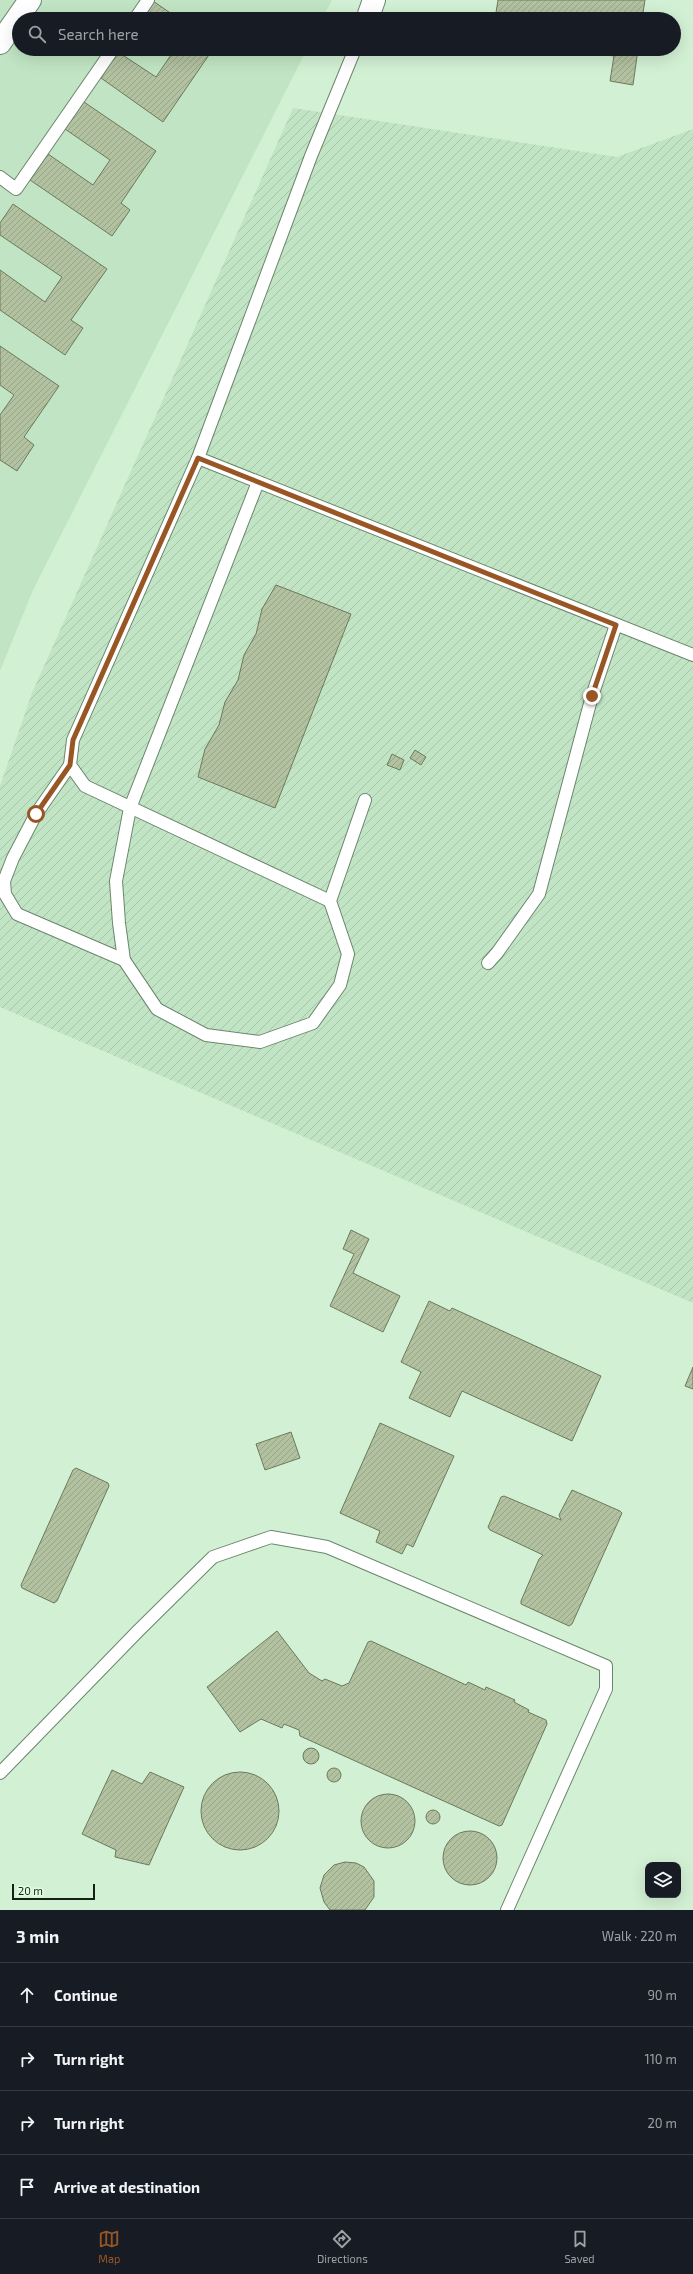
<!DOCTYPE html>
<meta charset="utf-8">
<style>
:root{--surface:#171b24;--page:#20242c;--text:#f1f3f6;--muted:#9ea1a6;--line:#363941;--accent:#995625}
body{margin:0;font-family:"Exo 2",sans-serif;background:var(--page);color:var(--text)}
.controls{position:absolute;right:12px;bottom:12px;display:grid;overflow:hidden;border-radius:8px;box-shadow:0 4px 16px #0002}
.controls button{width:36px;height:36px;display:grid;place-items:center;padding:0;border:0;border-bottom:1px solid var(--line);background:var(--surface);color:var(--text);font:20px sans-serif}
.scale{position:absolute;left:12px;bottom:10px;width:83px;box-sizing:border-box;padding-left:4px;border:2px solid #141f15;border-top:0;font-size:11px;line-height:14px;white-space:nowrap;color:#141f15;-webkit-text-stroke:3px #dffde1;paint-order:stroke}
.stop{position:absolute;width:12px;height:12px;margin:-9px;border:3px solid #995625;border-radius:50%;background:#fff}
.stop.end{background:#995625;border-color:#fff;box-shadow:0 1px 4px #0008}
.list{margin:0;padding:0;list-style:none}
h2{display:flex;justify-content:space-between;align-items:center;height:52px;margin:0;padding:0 16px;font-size:17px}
h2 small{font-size:13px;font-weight:400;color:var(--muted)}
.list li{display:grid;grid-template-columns:26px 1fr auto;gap:12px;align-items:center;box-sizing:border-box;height:64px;padding:0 16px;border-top:1px solid var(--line)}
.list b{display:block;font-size:15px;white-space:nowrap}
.list em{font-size:13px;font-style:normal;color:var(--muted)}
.icon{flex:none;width:22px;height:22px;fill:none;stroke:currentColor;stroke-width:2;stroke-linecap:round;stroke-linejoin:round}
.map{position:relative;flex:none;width:693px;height:1910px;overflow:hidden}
.search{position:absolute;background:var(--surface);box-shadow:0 4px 16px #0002;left:12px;right:12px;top:12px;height:44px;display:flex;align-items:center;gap:10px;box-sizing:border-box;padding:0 14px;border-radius:22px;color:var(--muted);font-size:15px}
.sheet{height:308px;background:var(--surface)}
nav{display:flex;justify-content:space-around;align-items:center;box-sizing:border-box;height:56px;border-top:1px solid var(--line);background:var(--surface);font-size:11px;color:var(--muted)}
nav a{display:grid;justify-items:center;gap:2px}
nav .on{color:var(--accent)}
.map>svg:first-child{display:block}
.built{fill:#c1e5c4}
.industrial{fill:url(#industrial-furrows)}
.building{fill:url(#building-hatch);stroke:#6c7a5c}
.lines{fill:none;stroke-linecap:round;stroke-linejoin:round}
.lane-casing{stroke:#6b866d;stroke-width:14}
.street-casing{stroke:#6b866d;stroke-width:24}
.lane{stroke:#fff;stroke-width:12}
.street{stroke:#fff;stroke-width:22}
.route{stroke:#995625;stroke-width:5}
</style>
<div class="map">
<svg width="693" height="1910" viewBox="0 0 693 1910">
<defs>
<pattern id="industrial-furrows" width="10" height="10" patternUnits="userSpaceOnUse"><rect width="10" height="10" fill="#c1e5c4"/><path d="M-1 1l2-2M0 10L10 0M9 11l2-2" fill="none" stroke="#a5c4a8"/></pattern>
<pattern id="building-hatch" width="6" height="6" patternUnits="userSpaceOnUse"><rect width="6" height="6" fill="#b2c1a0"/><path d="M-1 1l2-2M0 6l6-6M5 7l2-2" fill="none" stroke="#98a589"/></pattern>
</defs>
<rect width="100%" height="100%" fill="#d2f0d4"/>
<polygon class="built" points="0,0 332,0 322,19 19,19 19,49 307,49 33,590 0,671"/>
<polygon class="industrial" points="293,108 617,157 693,129 693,1303 0,1007 0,786 32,693"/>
<g class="building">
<polygon points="498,0 645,0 642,19 495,19"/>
<polygon points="153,1 179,19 141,19"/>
<polygon points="168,49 213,49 163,122 101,78 118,52 156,77 173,52"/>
<polygon points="570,49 638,49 633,85 610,81 614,56"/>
<polygon points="84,102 156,151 121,203 130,210 112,236 30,180 48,154 93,185 110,160 65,129"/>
<polygon points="13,204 107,269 71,320 83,328 65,355 0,310 0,270 45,302 62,277 0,235 0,223"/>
<polygon points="0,346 59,386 24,437 34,445 17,471 0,460 0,415 14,395 0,385"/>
<polygon points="276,585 351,614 275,808 198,777 205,749 219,725 225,702 238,680 244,655 256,634 262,609"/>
<polygon points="415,750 426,757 421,765 410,758"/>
<polygon points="392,754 404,760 400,770 387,765"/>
<polygon points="351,1230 369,1239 353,1273 400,1296 383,1332 330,1306 354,1254 343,1249"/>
<polygon points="429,1301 450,1311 452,1308 601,1376 572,1441 462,1391 450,1417 409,1398 421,1372 401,1362"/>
<polygon points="693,1367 693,1389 685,1386"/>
<polygon points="380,1423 454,1456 413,1547 407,1544 402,1554 376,1542 380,1531 340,1513"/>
<polygon points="291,1432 300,1458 265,1470 256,1444"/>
<polygon points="76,1468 108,1483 109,1486 57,1601 54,1603 22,1588 21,1585 73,1470"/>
<polygon points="572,1490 620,1511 622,1513 572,1624 569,1626 521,1604 521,1601 539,1559 543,1555 490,1530 488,1527 501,1497 504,1496 561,1520 559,1515"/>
<polygon points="277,1631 309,1673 322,1681 325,1679 342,1686 349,1683 368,1642 371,1641 466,1685 468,1682 485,1690 486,1687 515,1700 514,1702 529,1710 528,1712 546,1720 547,1724 502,1825 499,1826 300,1736 299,1730 284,1724 282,1728 261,1719 240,1732 207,1687"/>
<circle cx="311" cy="1756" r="8"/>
<circle cx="334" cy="1775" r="7"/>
<polygon points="112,1770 142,1784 150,1772 184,1787 149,1865 115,1857 116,1850 82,1834"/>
<circle cx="240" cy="1811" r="39"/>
<circle cx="388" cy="1821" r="27"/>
<circle cx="433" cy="1817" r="7"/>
<circle cx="470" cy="1858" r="27"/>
<polygon points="345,1862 356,1863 364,1867 374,1881 374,1897 365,1910 330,1910 324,1902 320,1888 324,1875 334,1865"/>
</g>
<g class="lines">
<g class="lane-casing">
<g id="lane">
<polyline points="135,19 148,0"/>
<polyline points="355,49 311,156 198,458 693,655"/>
<polyline points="0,177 16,189 113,49"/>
<polyline points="198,458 73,740 70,765 85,786 330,901"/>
<polyline points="258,482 130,808 116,881 119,923 124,960 157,1009 206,1035 260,1042 313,1023 340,985 348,954 330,901 365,800"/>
<polyline points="70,765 36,814 13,858 4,881 5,894 17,914 124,960"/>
<polyline points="488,963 497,953 539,894 592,696 616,625"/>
<polyline points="0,1773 138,1631 213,1557 271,1537 327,1547 606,1666 606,1689 507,1910"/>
</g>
</g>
<g class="street-casing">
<g id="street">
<polyline points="369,14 374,0"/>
<polyline points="0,43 30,0"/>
</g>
</g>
<use href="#lane" class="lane"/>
<use href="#street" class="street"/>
</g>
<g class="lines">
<polyline class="route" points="36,814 70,765 73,740 198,458 616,625 592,696"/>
</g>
</svg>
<div class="controls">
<button><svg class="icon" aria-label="layers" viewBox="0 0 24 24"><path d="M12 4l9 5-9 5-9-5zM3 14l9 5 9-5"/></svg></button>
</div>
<div class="scale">20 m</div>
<div class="stop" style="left:36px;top:814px"></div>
<div class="stop end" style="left:592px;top:696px"></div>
<div class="search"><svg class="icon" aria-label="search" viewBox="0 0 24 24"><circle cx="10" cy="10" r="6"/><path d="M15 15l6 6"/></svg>Search here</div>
</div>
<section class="sheet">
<h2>3 min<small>Walk · 220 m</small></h2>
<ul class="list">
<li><svg class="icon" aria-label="ahead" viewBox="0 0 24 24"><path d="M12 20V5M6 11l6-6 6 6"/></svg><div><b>Continue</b></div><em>90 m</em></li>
<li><svg class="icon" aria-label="right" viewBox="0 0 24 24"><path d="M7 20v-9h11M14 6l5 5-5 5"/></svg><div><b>Turn right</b></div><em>110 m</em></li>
<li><svg class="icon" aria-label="right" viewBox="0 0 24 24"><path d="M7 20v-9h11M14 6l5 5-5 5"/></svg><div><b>Turn right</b></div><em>20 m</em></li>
<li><svg class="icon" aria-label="arrive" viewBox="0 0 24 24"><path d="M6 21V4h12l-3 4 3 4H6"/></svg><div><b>Arrive at destination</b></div></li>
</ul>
</section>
<nav>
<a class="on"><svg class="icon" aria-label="map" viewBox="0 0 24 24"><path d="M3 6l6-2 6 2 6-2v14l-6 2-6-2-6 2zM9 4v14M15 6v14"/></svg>Map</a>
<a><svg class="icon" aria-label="directions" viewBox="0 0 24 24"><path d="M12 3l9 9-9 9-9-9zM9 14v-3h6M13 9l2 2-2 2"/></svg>Directions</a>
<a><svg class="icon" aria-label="saved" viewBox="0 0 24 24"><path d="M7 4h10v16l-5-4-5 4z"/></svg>Saved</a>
</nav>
